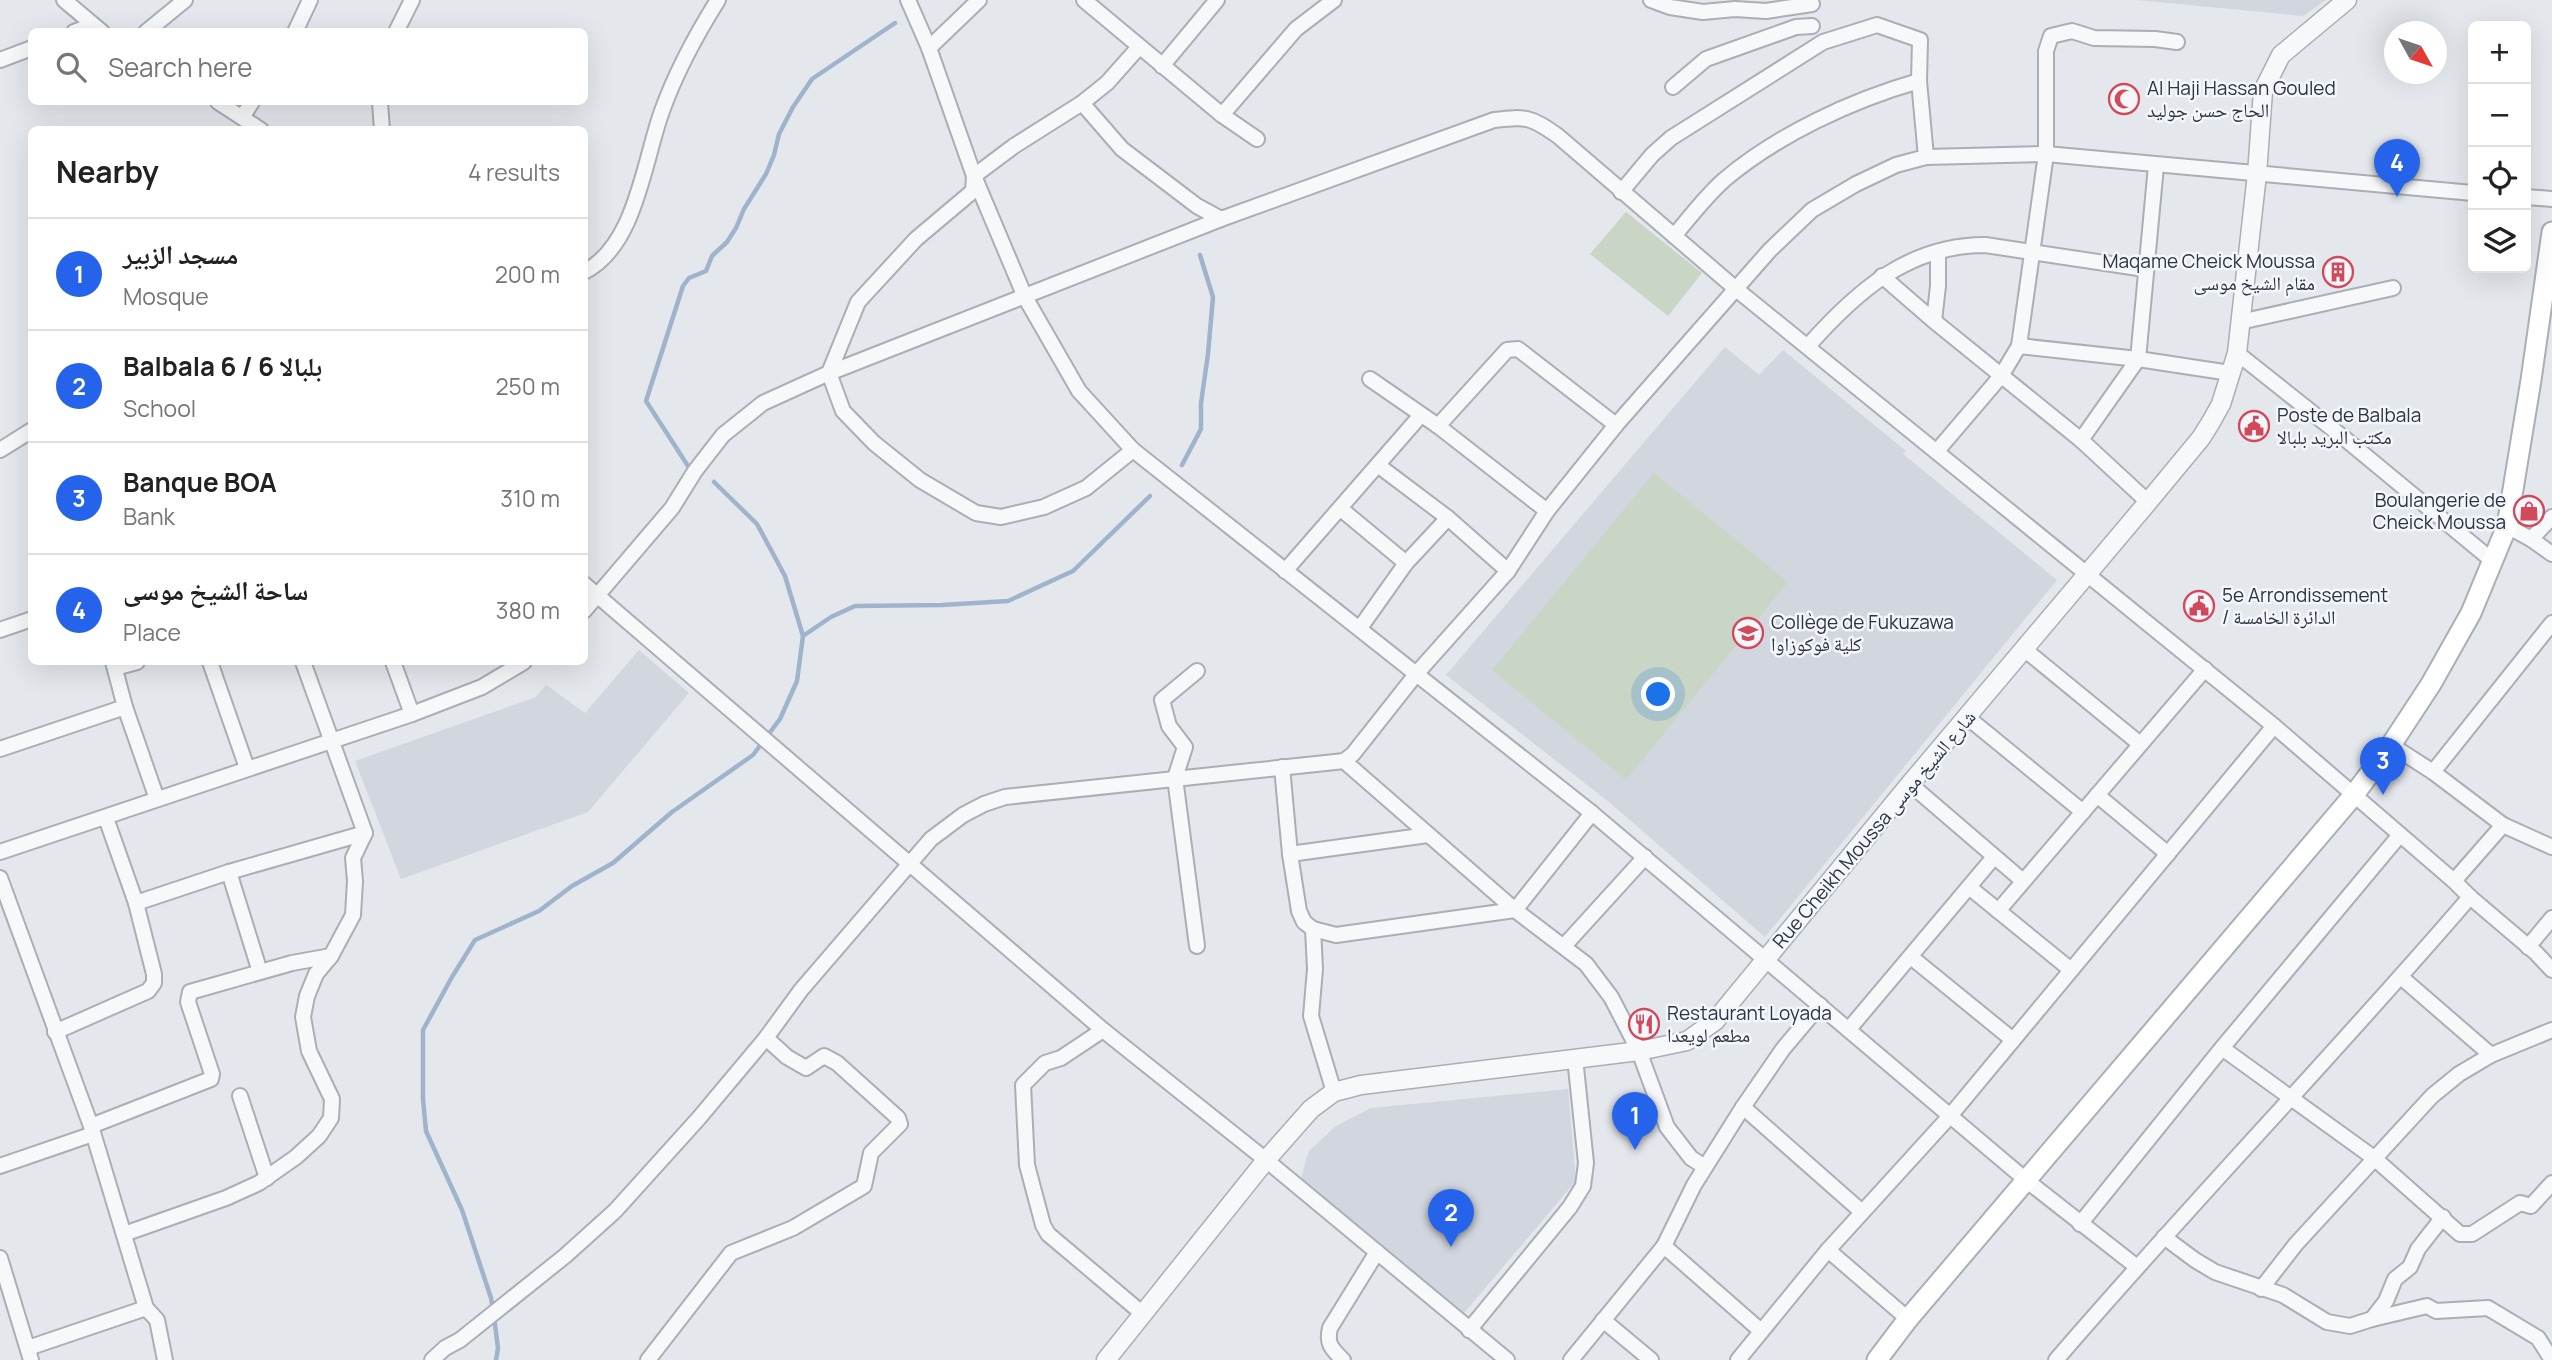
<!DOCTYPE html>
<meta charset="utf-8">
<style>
:root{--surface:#fff;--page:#f6f6f6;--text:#222;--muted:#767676;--line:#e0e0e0;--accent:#2563eb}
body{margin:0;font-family:Manrope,"Noto Naskh Arabic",sans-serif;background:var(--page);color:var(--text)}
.controls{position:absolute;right:21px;top:21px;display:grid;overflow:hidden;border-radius:10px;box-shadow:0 7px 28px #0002}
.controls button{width:63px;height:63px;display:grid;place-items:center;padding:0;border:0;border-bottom:2px solid var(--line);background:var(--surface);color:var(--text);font:35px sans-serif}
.compass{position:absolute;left:2384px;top:21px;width:63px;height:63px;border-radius:50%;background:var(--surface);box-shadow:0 7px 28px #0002;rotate:130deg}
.you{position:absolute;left:1659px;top:695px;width:24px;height:24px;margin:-18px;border:5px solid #fff;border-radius:50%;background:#1a73e8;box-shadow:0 0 0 10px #1a73e833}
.badge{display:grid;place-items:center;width:46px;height:46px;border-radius:50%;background:var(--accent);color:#fff;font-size:23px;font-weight:700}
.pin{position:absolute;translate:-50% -58px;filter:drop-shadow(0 2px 4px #0008)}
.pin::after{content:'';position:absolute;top:37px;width:24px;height:21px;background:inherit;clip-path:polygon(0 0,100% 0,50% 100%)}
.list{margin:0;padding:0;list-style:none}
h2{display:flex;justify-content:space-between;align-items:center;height:91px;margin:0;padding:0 28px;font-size:30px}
h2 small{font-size:23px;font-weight:400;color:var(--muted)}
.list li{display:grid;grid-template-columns:46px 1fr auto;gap:21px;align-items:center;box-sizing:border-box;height:112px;padding:0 28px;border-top:2px solid var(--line)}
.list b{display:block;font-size:26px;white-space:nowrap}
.list p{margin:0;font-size:23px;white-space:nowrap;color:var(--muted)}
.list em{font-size:23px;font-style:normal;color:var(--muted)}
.icon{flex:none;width:38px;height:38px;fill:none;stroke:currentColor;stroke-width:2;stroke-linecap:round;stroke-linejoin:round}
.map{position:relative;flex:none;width:2552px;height:1360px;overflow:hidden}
.search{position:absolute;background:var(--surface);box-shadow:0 7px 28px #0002;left:28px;top:28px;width:560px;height:77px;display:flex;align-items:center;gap:18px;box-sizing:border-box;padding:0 24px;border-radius:10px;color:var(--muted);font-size:26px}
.panel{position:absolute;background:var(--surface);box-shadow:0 7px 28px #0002;left:28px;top:126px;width:560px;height:539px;border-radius:10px}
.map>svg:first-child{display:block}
.built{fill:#d2d6de}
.green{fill:#c9d6c5}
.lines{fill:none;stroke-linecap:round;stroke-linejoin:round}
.stream{stroke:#9fb4cc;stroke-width:4.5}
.minor-casing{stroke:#a9aeb7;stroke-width:18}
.tertiary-casing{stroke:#a9aeb7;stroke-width:21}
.secondary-casing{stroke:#a9aeb7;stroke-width:23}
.minor{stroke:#f7f8fa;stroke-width:14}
.tertiary{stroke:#f7f8fa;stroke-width:18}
.secondary{stroke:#fff;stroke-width:19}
.labels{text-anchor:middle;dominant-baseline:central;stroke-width:5;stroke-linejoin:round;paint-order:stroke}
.poi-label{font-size:19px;fill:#2b3445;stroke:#f4f6f9;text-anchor:start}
.street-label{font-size:19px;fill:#2b3445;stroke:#f4f6f9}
</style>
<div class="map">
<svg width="2552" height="1360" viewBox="0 0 2552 1360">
<rect width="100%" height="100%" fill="#e4e7ec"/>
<g class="built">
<polygon points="2137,0 2326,0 2303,16"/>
<polygon points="1725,347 1759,375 1783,350 1906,451 1903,454 2057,580 1765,937 1609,802 1446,675"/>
<polygon points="639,650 689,693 588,812 401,879 355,761 536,697 546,685 585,713"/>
<polygon points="1568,1089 1576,1181 1464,1313 1300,1181 1309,1151 1336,1126 1371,1108"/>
</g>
<g class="green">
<polygon points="1626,212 1702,273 1668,316 1590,254"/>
<polygon points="1654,473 1788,582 1626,780 1492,670"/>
</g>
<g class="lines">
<g class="stream">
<polyline points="1182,465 1201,429 1201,403 1208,354 1213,297 1200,255"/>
<polyline points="688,466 646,401 683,286 689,278 706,271 712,256 727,242 736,228 744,209 766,174 774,155 779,134 793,107 812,79 895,23"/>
<polyline points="803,636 831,617 855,606 942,605 1008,601 1073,571 1150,496"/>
<polyline points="493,1309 491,1298 462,1210 426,1131 423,1099 423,1030 452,977 475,940 539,911 572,886 613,863 672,812 753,755 780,719 797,681 803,636 785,576 757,524 714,482"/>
<polyline points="494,1317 498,1348 496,1360"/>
</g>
<g class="minor-casing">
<g id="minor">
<polyline points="64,0 102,32"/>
<polyline points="908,0 929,48 974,176 1025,297 1079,391 1133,450 1592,813 2026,1180 2137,1267"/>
<polyline points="1084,0 1222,115 1257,139"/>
<polyline points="1651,0 1670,7 1703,12 1735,9 1766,11 1812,4"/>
<polyline points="74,32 92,25"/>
<polyline points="146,32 185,0"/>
<polyline points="295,32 310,0"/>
<polyline points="396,32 412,0"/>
<polyline points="929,48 979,0"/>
<polyline points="0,60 32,48"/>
<polyline points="1162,66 1217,0"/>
<polyline points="1673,87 1706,59 1796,27 1812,26"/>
<polyline points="218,102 261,130"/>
<polyline points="380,102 382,130"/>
<polyline points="1082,103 1122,149 1197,206 1221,219"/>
<polyline points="1222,115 1296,29 1334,0"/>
<polyline points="243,116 252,102"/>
<polyline points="1621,192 1652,155 1671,138 1823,42 1877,25 1920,40 1919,81"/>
<polyline points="2526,197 2552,199"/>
<path d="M1674 236C1690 217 1705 197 1724 180 1777 135 1852 100 1919 81L1926 157"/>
<path d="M584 272C636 246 644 160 662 111 676 72 696 35 718 0"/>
<polyline points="1882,276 1934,321 2081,440 2148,502"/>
<polyline points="1934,321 1938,286 1938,252"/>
<polyline points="2240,322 2393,288"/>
<path d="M1808 346C1856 292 1908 245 1985 245L2145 269"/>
<polyline points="2019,346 2138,359 2230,373"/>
<polyline points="2237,353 2344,438 2494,562"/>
<polyline points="1370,379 1438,426 1547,511"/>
<polyline points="1438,426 1507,350 1518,349 1616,425"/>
<polyline points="2081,440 2138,359 2156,166"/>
<polyline points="0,450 32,430"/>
<polyline points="1133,450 1086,488 1044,507 1001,517 976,513 920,480 874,443 843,411 829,373 858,302 916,239 973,191 974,176 1014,146 1082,103 1107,83 1139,47"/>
<polyline points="1937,451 2001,376 2019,346 2046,154 2046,51 2051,36 2072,31 2094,38 2155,39 2177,42"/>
<polyline points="1379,466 1448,518 1508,571"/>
<polyline points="1341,509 1406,563"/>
<polyline points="2507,526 2531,539 2552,517"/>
<polyline points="2531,539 2552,554"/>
<polyline points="1285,571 1421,415"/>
<polyline points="584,584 1103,1030 1266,1160 1507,1360"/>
<path d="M584 611 672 508 695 471 723 435 763 403 829 373 1221 219 1494 120C1527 116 1531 117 1558 136L1736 289 2274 726 2454 881 2503 825 2552 847"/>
<polyline points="1360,628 1406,563 1448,518"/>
<polyline points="0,630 32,619"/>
<polyline points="2024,649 2140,744"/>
<polyline points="113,662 125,707 157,799"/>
<polyline points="210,662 247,768"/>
<polyline points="393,662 412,714"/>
<polyline points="115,668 137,662"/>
<polyline points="1967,717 2083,812"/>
<polyline points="2391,745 2433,772"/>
<polyline points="0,749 125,707"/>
<polyline points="1344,761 1515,910 1586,964 1611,997 1639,1051 1667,1127 1691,1158 1705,1167"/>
<polyline points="1282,767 1290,854 1299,911 1304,922 1313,929 1336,935 1515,910 1592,813"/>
<polyline points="1910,784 2023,881"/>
<polyline points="2097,795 2168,854"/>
<polyline points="2503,825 2433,772 2552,623"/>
<polyline points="0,852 412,714 482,687 524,662"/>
<polyline points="1290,854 1428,835"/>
<polyline points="229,872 260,972"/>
<polyline points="0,878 91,1126 146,1308 157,1320 165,1360"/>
<polyline points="1969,887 2071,970"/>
<polyline points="2470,897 2536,953 2552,970"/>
<polyline points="136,903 229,872 365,833"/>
<polyline points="1998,911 2205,669"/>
<polyline points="1313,929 1315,969 1311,1016 1334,1092"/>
<polyline points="1197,946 1175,778 1185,747 1169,726 1162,700 1197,671"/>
<polyline points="1564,946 1645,857"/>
<polyline points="2528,947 2552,918"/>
<polyline points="1911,957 2013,1040"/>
<polyline points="2401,977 2491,1055"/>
<polyline points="1849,1029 1994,857"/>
<polyline points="1103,1030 1061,1058 1045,1063 1023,1085 1027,1165 1043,1225 1048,1234 1143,1314"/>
<polyline points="55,1032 148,991 154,983 154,974 136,903 106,818"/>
<polyline points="2222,1048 2374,1158 2460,1234 2472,1234 2520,1203 2531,1206 2552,1183"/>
<polyline points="240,1096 267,1178"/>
<polyline points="1743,1107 1862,1212"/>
<polyline points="91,1126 211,1079 212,1074 188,1002 190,992 292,963 331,956"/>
<polyline points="0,1166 93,1134"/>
<polyline points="2080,1224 2222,1048 2399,836"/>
<polyline points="124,1234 226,1198 259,1183 296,1157 319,1136 331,1118 332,1099 309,1051 303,1017 307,996 316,974 331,956 353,915 355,881 353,858 365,833 303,662"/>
<polyline points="2164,1237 2195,1260 2215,1272 2283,1295 2327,1322 2350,1326 2372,1319 2386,1301 2395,1279 2410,1267 2418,1249 2443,1217"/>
<polyline points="1664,1246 1761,1331"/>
<polyline points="1828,1250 1908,1319"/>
<polyline points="0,1258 31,1360"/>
<polyline points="2261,1289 2296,1244 2432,1096 2459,1074 2491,1055 2552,1030"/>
<polyline points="2372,1319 2427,1306 2436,1311 2488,1308 2538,1338 2552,1360"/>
<polyline points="1603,1320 1651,1360"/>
<polyline points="1469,1330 1570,1207 1583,1186 1586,1163 1575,1058"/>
<polyline points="28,1348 146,1308"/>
<polyline points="432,1360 445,1348 460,1340 565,1256 615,1211 699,1118 766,1038 801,990 931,839 963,815 984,804 1005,797 1335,762 1344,761 1353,754 1417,673 1508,571 1547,511 1616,425 1770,250 1812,210 1856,184 1896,165 1926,157 2046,154 2473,193"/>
<polyline points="648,1360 731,1253 793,1228 864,1186 871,1153 900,1124 898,1118 837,1063 824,1056 806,1068 787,1057 766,1038"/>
<path d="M1343 1360C1332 1349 1326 1344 1330 1328L1377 1252"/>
<polyline points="1571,1360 1664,1246 1694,1185 1743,1107 1783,1049 1820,1005"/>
<polyline points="1738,1360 1828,1250 1950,1116 2274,726"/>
<path d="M2056 1360C2191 1203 2335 1054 2470 897L2454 881"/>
</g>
</g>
<g class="tertiary-casing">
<polyline id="tertiary" points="1106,1360 1266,1160 1311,1109 1334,1092 1361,1085 1639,1051 1687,1041 1715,1021 1910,784 2148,502 2201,438 2211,422 2221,404 2237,353 2257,174 2263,91 2281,55 2347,0"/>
</g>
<g class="secondary-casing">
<polyline id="secondary" points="1877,1360 1908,1319 2353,796 2391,745 2431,684 2471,613 2507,526 2531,380 2552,232"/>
</g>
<use href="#minor" class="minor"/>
<use href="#tertiary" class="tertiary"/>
<use href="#secondary" class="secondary"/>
</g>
<defs>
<g id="mosque-ring" transform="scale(1.575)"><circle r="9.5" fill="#f4f6f9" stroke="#d1495b" stroke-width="1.5"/><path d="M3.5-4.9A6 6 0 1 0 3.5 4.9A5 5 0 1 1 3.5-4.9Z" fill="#d1495b"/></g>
<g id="building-ring" transform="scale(1.575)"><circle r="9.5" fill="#f4f6f9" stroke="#d1495b" stroke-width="1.5"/><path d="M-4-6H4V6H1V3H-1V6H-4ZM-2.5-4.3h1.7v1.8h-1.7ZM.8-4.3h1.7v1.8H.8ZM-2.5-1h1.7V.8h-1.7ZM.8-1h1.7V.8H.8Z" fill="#d1495b"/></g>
<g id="civic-ring" transform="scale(1.575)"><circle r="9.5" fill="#f4f6f9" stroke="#d1495b" stroke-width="1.5"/><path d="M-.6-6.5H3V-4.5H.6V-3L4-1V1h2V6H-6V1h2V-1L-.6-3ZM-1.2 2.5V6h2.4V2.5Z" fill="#d1495b"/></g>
<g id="shop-ring" transform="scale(1.575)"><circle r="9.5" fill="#f4f6f9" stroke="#d1495b" stroke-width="1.5"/><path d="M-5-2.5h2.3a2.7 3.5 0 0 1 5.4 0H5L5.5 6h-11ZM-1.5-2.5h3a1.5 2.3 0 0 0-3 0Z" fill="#d1495b"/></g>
<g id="school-ring" transform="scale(1.575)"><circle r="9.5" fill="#f4f6f9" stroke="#d1495b" stroke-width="1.5"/><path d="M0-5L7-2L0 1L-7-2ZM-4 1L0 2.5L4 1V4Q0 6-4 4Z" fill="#d1495b"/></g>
<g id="restaurant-ring" transform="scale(1.575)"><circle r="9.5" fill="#f4f6f9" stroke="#d1495b" stroke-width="1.5"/><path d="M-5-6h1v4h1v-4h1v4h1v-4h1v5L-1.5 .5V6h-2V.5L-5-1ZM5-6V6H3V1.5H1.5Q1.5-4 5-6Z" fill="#d1495b"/></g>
</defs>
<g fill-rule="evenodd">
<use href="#mosque-ring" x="2124" y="99"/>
<use href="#building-ring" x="2338" y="272"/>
<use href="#civic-ring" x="2254" y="426"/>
<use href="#shop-ring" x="2529" y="511"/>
<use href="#civic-ring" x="2199" y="606"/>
<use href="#school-ring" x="1748" y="633"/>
<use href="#restaurant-ring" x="1644" y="1024"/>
</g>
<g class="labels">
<g class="poi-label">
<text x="2147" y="88">Al Haji Hassan Gouled<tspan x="2147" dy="22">الحاج حسن جوليد</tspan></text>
<text x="2315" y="261" text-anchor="end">Maqame Cheick Moussa<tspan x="2315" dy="22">مقام الشيخ موسى</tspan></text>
<text x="2277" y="415">Poste de Balbala<tspan x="2277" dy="22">مكتب البريد بلبالا</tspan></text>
<text x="2506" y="500" text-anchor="end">Boulangerie de<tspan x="2506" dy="22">Cheick Moussa</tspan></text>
<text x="2222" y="595">5e Arrondissement<tspan x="2222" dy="22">/ الدائرة الخامسة</tspan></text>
<text x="1771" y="622">Collège de Fukuzawa<tspan x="1771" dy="22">كلية فوكوزاوا</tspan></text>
<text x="1667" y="1013">Restaurant Loyada<tspan x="1667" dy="22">مطعم لويعدا</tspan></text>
</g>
<g class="street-label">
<text transform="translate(1874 829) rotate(-50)">Rue Cheikh Moussa شارع الشيخ موسى</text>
</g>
</g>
</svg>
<div class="controls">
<button>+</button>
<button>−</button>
<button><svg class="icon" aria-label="locate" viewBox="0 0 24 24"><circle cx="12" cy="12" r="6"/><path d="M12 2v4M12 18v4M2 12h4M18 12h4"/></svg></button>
<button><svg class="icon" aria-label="layers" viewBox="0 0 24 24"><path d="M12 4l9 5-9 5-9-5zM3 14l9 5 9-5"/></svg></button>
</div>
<svg class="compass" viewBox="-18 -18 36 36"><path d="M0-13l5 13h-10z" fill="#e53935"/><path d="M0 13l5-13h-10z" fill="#767676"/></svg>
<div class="you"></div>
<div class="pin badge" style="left:1635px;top:1150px">1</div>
<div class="pin badge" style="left:1451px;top:1247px">2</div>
<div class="pin badge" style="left:2383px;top:795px">3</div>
<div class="pin badge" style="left:2397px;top:197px">4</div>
<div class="search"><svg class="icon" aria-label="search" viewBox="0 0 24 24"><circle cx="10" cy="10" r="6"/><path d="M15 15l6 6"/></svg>Search here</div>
<section class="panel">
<h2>Nearby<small>4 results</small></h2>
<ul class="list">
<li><span class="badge">1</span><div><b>مسجد الزبير</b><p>Mosque</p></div><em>200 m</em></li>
<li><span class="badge">2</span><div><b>Balbala 6 / بلبالا 6</b><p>School</p></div><em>250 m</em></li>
<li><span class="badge">3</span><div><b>Banque BOA</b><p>Bank</p></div><em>310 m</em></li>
<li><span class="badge">4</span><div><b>ساحة الشيخ موسى</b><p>Place</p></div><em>380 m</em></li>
</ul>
</section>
</div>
